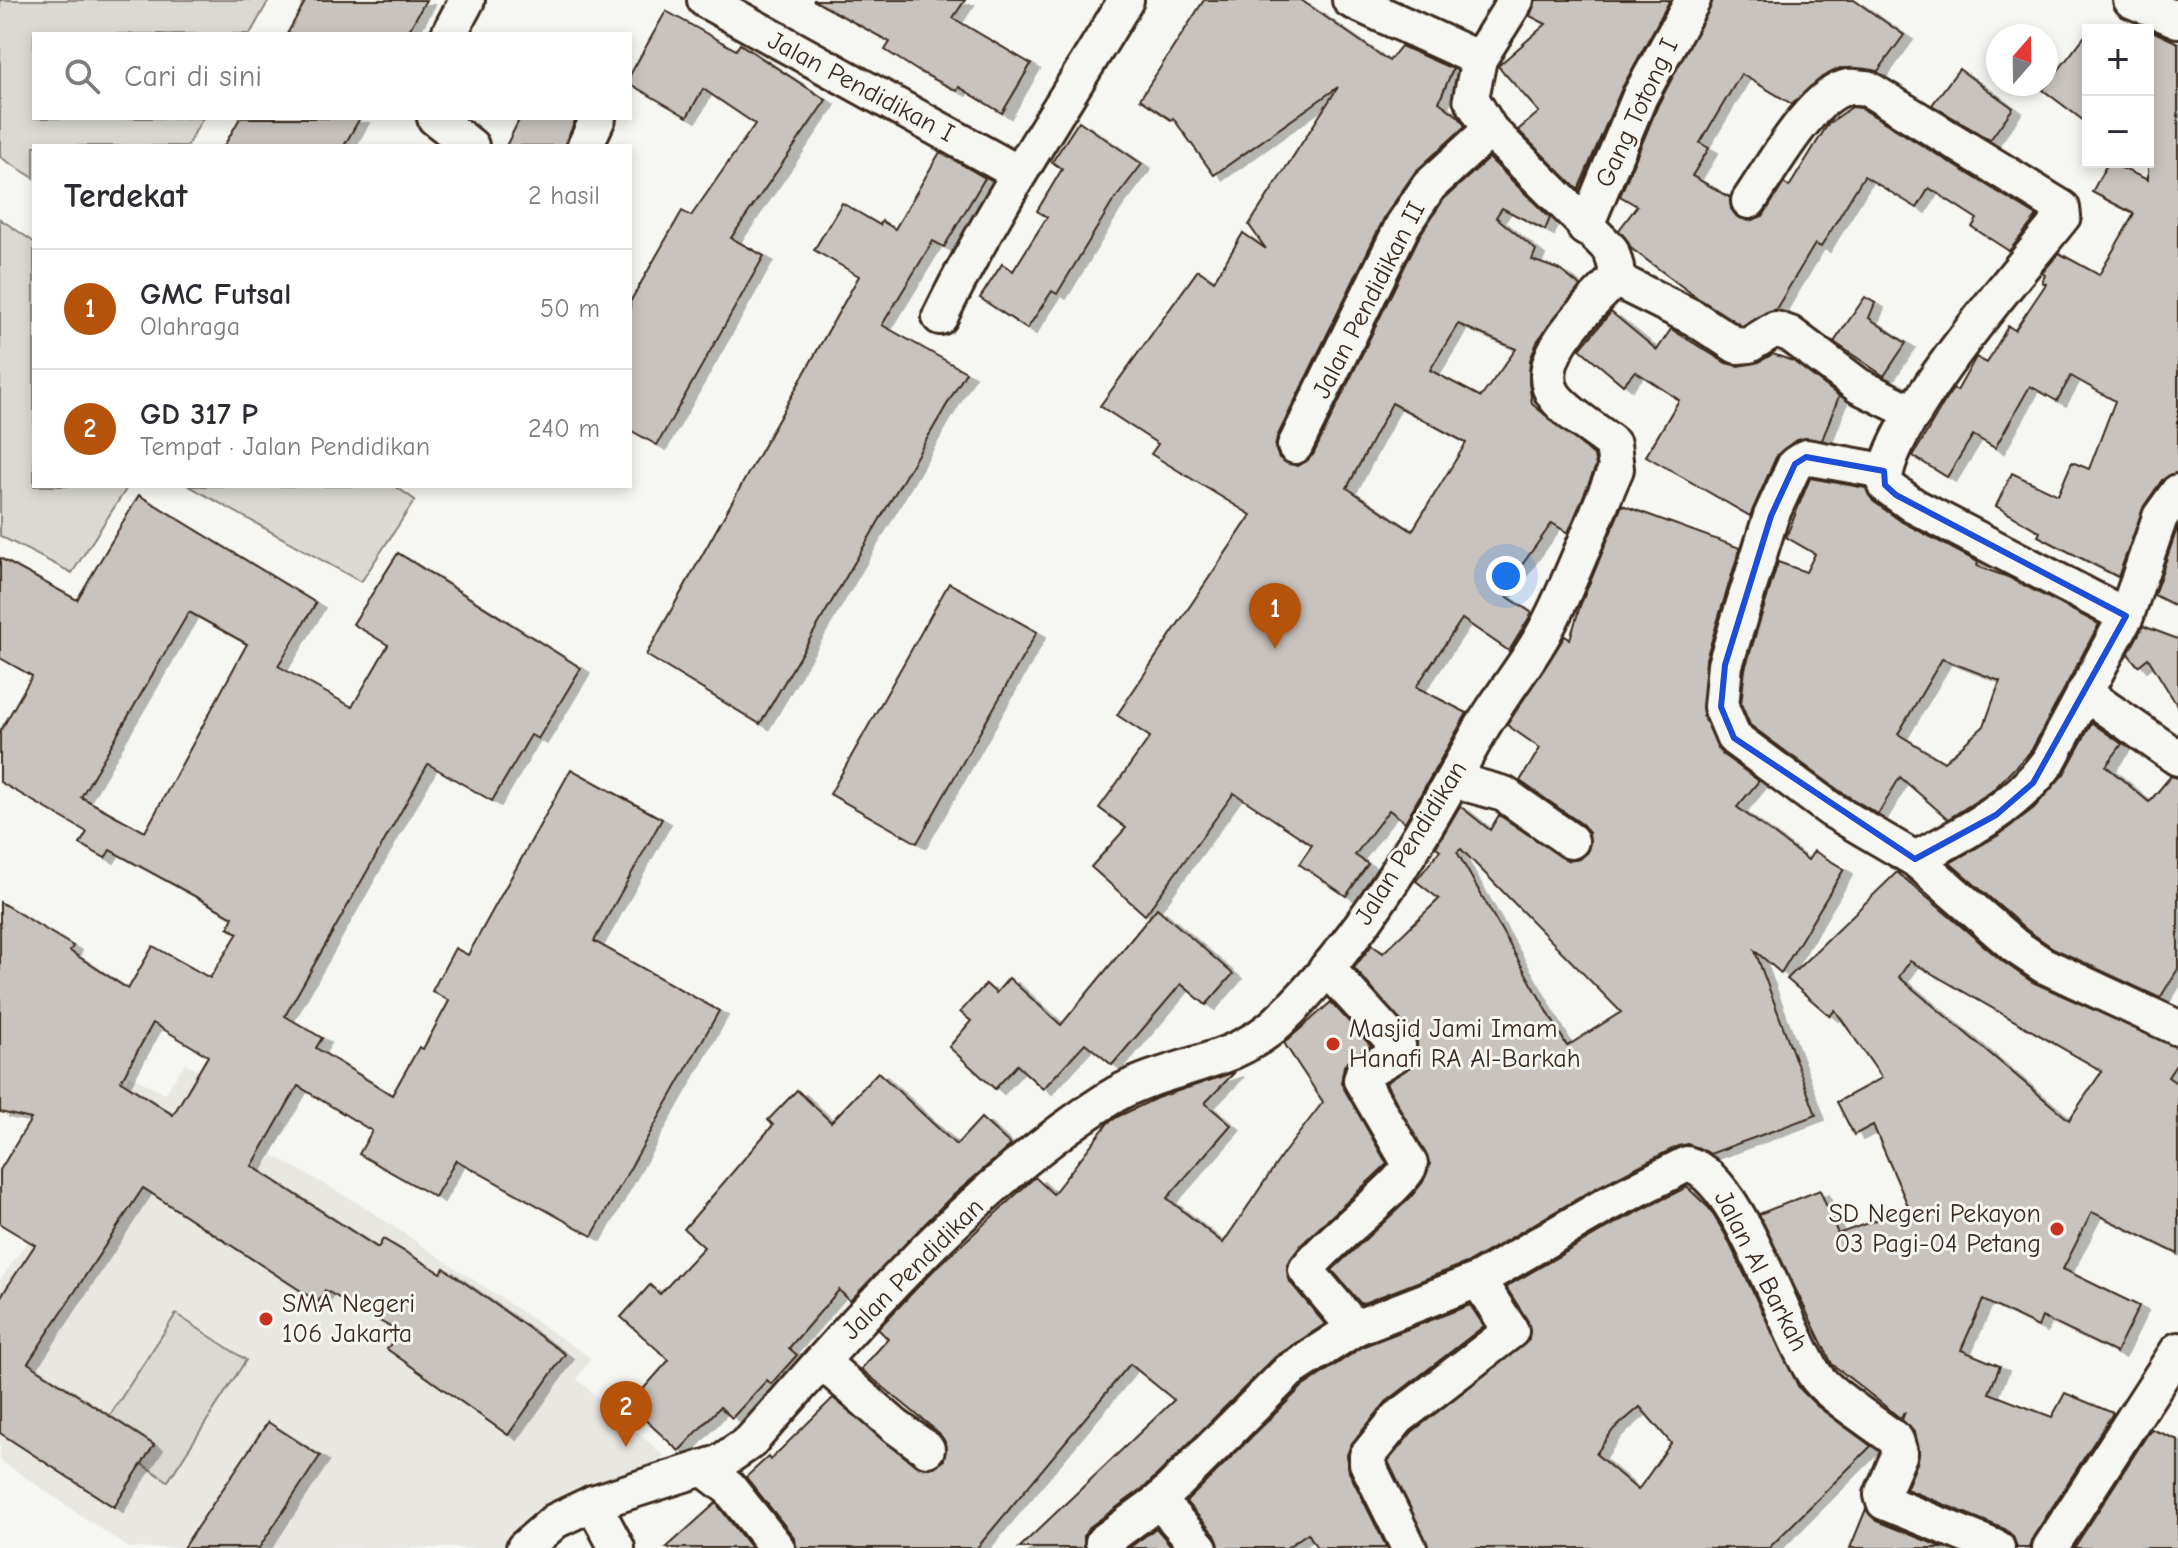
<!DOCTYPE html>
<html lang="id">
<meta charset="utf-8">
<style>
:root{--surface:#fff;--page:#f7f7f7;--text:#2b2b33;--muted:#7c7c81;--line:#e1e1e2;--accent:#b45309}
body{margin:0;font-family:"Comic Neue",sans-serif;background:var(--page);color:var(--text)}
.controls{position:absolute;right:24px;top:24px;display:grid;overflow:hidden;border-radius:0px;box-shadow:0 4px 12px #0003}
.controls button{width:72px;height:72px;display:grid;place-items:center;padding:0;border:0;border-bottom:2px solid var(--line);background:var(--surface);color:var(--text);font:40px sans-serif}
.compass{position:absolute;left:1986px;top:24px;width:72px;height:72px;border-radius:50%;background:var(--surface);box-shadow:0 4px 12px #0003;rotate:20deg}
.you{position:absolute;left:1506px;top:576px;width:28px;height:28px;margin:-20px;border:6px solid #fff;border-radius:50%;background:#1a73e8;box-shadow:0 0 0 12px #1a73e833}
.badge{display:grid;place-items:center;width:52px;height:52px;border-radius:50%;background:var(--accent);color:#fff;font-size:26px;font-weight:700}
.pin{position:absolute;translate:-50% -66px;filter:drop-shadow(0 2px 4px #0008)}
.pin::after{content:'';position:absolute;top:42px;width:28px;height:24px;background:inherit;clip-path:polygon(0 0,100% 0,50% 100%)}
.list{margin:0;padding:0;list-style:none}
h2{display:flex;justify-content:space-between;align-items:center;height:104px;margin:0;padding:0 32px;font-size:34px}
h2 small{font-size:26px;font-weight:400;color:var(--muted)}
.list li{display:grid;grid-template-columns:52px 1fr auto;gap:24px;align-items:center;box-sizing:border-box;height:120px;padding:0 32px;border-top:2px solid var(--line)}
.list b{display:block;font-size:30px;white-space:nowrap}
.list p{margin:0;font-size:26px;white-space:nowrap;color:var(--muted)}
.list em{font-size:26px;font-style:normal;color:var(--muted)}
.icon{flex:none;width:44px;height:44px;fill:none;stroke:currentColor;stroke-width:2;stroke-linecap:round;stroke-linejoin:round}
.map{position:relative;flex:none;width:2178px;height:1548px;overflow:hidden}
.search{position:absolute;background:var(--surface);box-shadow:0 4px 12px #0003;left:32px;top:32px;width:600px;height:88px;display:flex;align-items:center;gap:20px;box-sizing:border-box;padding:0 28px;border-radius:0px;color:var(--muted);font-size:30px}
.panel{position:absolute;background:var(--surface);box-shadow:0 4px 12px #0003;left:32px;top:144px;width:600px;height:344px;border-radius:0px}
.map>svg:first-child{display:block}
.built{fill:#e8e7e2}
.grass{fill:#dad9d3;stroke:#8a8278;stroke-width:2}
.building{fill:#c8c3be;stroke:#3b2a1e;stroke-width:2;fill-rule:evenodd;filter:url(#shadow)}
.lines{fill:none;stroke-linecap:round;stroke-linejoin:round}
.minor-casing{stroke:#3b2a1e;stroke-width:40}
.minor{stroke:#f6f6f2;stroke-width:34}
.marked{fill:none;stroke:#1d4ed8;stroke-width:6;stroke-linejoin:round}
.poi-dot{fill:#c8321e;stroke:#f6f6f2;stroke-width:3}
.labels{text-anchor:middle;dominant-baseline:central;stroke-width:6;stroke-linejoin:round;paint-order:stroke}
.street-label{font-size:26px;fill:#3b2a1e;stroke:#f6f6f2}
.poi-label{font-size:26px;fill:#3b2a1e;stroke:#f6f6f2;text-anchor:start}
</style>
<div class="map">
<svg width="2178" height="1548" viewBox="0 0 2178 1548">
<defs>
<filter id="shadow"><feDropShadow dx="9" dy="5" stdDeviation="0" flood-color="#0004"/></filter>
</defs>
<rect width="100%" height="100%" fill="#f6f6f2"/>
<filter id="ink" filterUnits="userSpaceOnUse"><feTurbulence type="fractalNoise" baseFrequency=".0125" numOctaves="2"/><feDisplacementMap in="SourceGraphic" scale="16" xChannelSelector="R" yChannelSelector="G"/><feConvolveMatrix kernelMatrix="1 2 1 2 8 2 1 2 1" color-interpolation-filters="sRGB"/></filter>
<g filter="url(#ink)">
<polygon class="built" points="185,1063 290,1126 271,1154 361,1205 591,1358 577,1379 664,1456 510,1548 129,1548 0,1460 0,1280 57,1201 129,1075 165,1094"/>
<g class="grass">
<polygon points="0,0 269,0 250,34 34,34 34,118 203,118 187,146 34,146 34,178 0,157"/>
<polygon points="0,219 34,242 34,486 128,486 72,573 0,536"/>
<polygon points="189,486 395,486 415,500 361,582"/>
<polygon points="176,1314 246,1360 168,1481 97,1435"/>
</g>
<g class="building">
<polygon points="306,0 426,0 407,34 287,34"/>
<polygon points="813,0 965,0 953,18 1031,64 1002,113 959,87 957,91 918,71 885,50 890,42"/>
<path d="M1204 0H1301L1389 61 1401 46 1453 69 1439 102 1459 117 1465 126 1415 172 1385 216 1277 437 1275 448 1279 458 1297 466 1313 455 1420 235 1444 199 1489 158 1550 218 1545 230 1502 208 1496 217 1536 250 1532 260 1560 270 1580 286 1538 340 1530 360 1529 382 1532 404 1594 455 1596 466 1568 533 1552 523 1502 593 1532 613 1509 651 1462 619 1416 687 1467 713 1405 822 1389 810 1355 855 1368 864 1346 896 1299 864 1312 845 1234 793 1145 915 1091 867 1126 828 1099 808 1150 737 1117 715 1251 515 1151 454 1158 444 1100 406 1198 270 1214 281 1243 233 1266 249 1249 225 1338 87 1214 175 1173 118 1171 120 1140 99ZM1458 324 1516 349 1481 397 1430 370ZM1392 403 1466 443 1412 531 1347 488Z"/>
<polygon points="1536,0 1670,0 1622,88 1578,190 1518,130 1539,112 1498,66 1546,24 1530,16"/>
<polygon points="1713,0 1854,0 1904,35 1878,71 1840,68 1822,77 1792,104 1741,74 1700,143 1709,148 1692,176 1730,197 1731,209 1737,217 1749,221 1763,216 1784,183 1789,187 1828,124 1852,107 1861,108 2037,216 2009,251 1972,227 1977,219 1929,188 1917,208 1864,176 1821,247 1815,244 1776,309 1742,326 1696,297 1632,249 1619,230 1637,206 1620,196 1658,105"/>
<polygon points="666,11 736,50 740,44 826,100 731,238 764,256 657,445 630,430 630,302 682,211 691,216 755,124 703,89 687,117 630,84 630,75"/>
<polygon points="2148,29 2178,43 2178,472 2162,480 2144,506 2118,577 2038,536 2040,532 1996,506 2012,473 2058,495 2072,462 2089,469 2115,401 2071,376 2057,401 2030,386 1995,448 1973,435 1947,477 1913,456 1946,399 1953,389 1957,391 1976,357 1987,363 2008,326 2015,330 2046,284 2042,282 2045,275 2042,273 2059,253 2099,275 2134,214 2092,192 2108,162 2148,180"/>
<polygon points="2088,32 2088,124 2043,90"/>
<polygon points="1959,69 2013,108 1990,140 1932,105"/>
<polygon points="240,118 360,118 344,146 224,146"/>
<polygon points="520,118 576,118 565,146 506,146"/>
<polygon points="1079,121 1142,164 1112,203 1057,294 1052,291 1027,329 980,298 1002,264 1013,271 1047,217 1037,211 1062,169 1052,162"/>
<polygon points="940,152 985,178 944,247 933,241 882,325 966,372 760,724 646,655 859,276 814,250 842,203 880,225 882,221 895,229"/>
<polygon points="1865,297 1875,303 1869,318 1906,343 1884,376 1834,342"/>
<polygon points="1611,312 1657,350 1671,329 1726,363 1738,366 1759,362 1773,354 1793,361 1839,396 1822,440 1796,440 1777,455 1750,516 1646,456 1679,400 1635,371 1623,385 1580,349"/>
<path d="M1810 478 1866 488 1873 501 1902 522 1978 562 1977 566 2008 577 2099 624 2031 751 1992 791 1948 819 1900 777 1878 814 1841 792 1750 725 1741 704 1745 669 1778 562 1806 572 1815 554 1786 537ZM1942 659 2000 681 1984 726 1944 762 1898 734Z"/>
<path d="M139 495 316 603 278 666 352 707 388 645 353 624 398 553 581 668 538 739 531 735 492 801 428 764 285 1016 322 1038 316 1048 392 1095 419 1047 423 1049 449 1001 432 991 455 948 468 955 571 769 662 819 594 941 719 1011 592 1236 456 1160 435 1197 359 1154 372 1131 298 1086 252 1166 378 1248 383 1239 441 1273 444 1268 565 1354 508 1435 387 1349 399 1332 325 1290 318 1302 143 1188 28 1363 154 1445 114 1507 0 1433V1298L35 1245 0 1224V1170L31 1119 0 1112V902L73 946 70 951 128 989 153 946 210 978 238 933 228 928 233 917 110 850 105 858 80 844 87 832 0 782V732L32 676 0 658V558L77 600ZM189 612 247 644 145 832 81 797ZM153 1023 208 1056 173 1115 121 1081Z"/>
<path d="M1622 505 1740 548 1706 659 1703 715 1722 754 1759 781 1737 807 1808 860 1814 851 1844 869 1781 973 1755 951 1816 1115 1710 1154 1688 1144 1678 1146 1596 1188 1469 1262 1361 1304 1332 1270 1410 1198 1423 1182 1430 1164 1386 1083 1412 1066 1417 1040 1354 968 1372 945 1383 953 1439 899 1416 881 1440 850 1436 847 1460 806 1490 830 1499 815 1568 861 1580 859 1588 852 1589 833 1583 825 1520 781 1540 748 1507 725 1565 636 1570 639 1580 606ZM1461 849 1621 1012 1567 1046 1457 852Z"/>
<polygon points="2178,526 2178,607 2154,595"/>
<polygon points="949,583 1037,632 917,843 830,794"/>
<polygon points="2143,626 2178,639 2178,707 2148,658 2138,666 2128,654"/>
<polygon points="2092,723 2122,744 2106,766 2149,802 2171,776 2178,778 2178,969 2160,998 2053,948 2027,930 1950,863 1999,835 2034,808 2064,774"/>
<path d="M1897 872 2002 961 2032 982 2178 1048V1062L2168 1077 2178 1084V1254L2092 1212 2063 1269 2139 1306 2116 1353 2042 1317 2038 1327 1983 1300 1961 1350 2000 1366 1989 1393 2052 1417 2065 1393 2113 1413 2033 1537 2030 1548H2017L2013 1536 2005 1529 1906 1489 1918 1461 1919 1448 1915 1433 1902 1420 1905 1412 1900 1418 1832 1364 1759 1214 1820 1190 1838 1234 1909 1208 1873 1125 1854 1135 1837 1102 1882 1078 1835 1010 1830 1016 1787 979ZM1910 961 2102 1071 2069 1120 1899 977Z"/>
<polygon points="1157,908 1233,974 1206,1005 1181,984 1112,1065 1085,1043 1043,1089 1017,1065 995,1089 949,1047 971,1021 960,1012 986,984 996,993 1009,978 1061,1025"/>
<polygon points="1331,1002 1371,1046 1353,1056 1344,1066 1341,1083 1387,1164 1301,1245 1287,1265 1290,1282 1325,1324 1275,1357 1146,1486 1091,1526 1084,1535 1084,1548 1019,1548 1174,1400 1130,1364 977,1548 797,1548 793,1536 746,1477 768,1457 770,1460 833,1398 915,1465 934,1467 944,1460 945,1442 939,1433 861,1369 888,1339 878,1329 932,1272 1035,1177 1053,1194 1108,1123 1119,1116 1157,1098 1235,1072 1205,1103 1231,1125 1167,1198 1223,1243 1283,1154 1323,1102 1284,1043"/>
<polygon points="878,1072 956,1145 981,1118 1011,1145 948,1200 850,1301 839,1290 789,1348 797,1355 771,1384 767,1380 732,1418 720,1407 679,1451 629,1405 669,1360 621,1317 650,1285 660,1294 704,1247 684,1229 773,1125 768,1120 797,1090 831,1122"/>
<path d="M1687 1187 1709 1208 1725 1234 1799 1388 1817 1406 1871 1446 1769 1548H1429L1388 1461 1412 1432 1529 1340 1528 1321 1506 1287 1616 1223ZM1640 1407 1671 1443 1638 1490 1596 1454 1613 1430Z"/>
<polygon points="1470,1305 1484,1326 1386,1402 1352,1443 1347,1455 1349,1472 1387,1548 1317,1548 1308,1533 1286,1548 1219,1548 1215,1535 1186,1502 1302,1387 1364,1346"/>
<polygon points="268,1422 320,1456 259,1548 183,1548"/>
<polygon points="2151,1429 2178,1440 2178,1548 2074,1548"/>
<polygon points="716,1503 751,1548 666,1548"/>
<polygon points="1866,1509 1876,1521 1944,1548 1850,1548"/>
<polygon points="1156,1528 1173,1548 1129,1548"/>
</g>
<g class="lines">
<g class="minor-casing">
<g id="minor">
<polyline points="705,0 1018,173"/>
<polyline points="1350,0 1479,59"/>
<polyline points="2131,0 2178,20"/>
<polyline points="449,34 467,0"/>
<polyline points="435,118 471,146"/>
<polyline points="585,146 598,118"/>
<path d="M1749 201C1770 171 1811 94 1848 87 1854 86 1861 88 1867 88L2062 208 2063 216C2024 266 1881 428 1885 485L1914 506 2126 616"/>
<polyline points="1585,228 1640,96 1693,0"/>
<polyline points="1615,279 1694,318 1737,346 1749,345 1775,329 1790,334 1859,386 1914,413"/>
<path d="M940 317C994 206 1063 106 1126 0"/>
<polyline points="1295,446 1403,225 1429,186 1490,130"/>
<polyline points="1884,471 1806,457 1795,464 1771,516 1725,665 1721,707 1734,738 1830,809 1915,859 2015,946 2043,965 2178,1028"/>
<polyline points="2084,693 2178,758"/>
<polyline points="1453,780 1504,794 1571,841"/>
<path d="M1915 859C1965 833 2014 809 2048 762L2126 616 2160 517 2178 492"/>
<path d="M1327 968 1398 1046 1396 1054 1363 1073 1361 1080 1410 1164C1408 1181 1322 1246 1306 1270L1355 1328"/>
<polyline points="822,1362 895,1426 927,1449"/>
<polyline points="703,1468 729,1488 777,1548"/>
<path d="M1159 1501 1289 1371 1355 1328 1478 1280 1606 1205 1687 1164C1740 1177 1783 1328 1815 1375 1827 1394 1876 1424 1896 1440L1900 1453 1882 1495 1884 1502 1997 1548"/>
<polyline points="593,1503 617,1548"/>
<polyline points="1103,1542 1159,1501 1200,1548"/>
<path d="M524 1548 555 1521 593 1503 719 1463 750 1442C859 1320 969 1188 1108 1099 1161 1065 1231 1067 1278 1022 1363 940 1420 838 1477 736 1497 699 1527 666 1546 629 1573 578 1593 521 1616 469L1613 444C1595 429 1569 415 1555 397 1527 360 1592 304 1615 279L1616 267 1611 250 1490 130 1471 98 1479 59 1516 0"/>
<polyline points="1409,1548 1367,1463 1367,1456 1398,1418 1511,1331 1478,1280"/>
<polyline points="2050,1548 2178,1350"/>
</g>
</g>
<use href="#minor" class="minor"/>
</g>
</g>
<path class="marked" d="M1806 457 1884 471 1885 485 1896 495 2126 616 2033 783 1996 815 1915 859 1734 738 1721 707 1725 665 1771 516 1795 464Z"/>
<g class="poi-dot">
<circle cx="1333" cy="1044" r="8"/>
<circle cx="2057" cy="1229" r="8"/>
<circle cx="266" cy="1319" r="8"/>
</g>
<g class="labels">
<g class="street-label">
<text transform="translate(861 87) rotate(28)">Jalan Pendidikan I</text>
<text transform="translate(1637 113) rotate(-65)">Gang Totong I</text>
<text transform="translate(1369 300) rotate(-63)">Jalan Pendidikan II</text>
<text transform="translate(1411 843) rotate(-58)">Jalan Pendidikan</text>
<text transform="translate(913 1269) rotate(-45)">Jalan Pendidikan</text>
<text transform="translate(1761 1271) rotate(63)">Jalan Al Barkah</text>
</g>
<g class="poi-label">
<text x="1349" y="1029">Masjid Jami Imam<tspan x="1349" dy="30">Hanafi RA Al-Barkah</tspan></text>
<text x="2041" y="1214" text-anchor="end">SD Negeri Pekayon<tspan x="2041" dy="30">03 Pagi-04 Petang</tspan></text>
<text x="282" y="1304">SMA Negeri<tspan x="282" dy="30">106 Jakarta</tspan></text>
</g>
</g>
</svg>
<div class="controls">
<button>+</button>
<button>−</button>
</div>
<svg class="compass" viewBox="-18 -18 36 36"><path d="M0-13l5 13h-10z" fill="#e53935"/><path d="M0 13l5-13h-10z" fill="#7c7c81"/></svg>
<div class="you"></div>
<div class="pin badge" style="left:1275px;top:649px">1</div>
<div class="pin badge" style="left:626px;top:1447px">2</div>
<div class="search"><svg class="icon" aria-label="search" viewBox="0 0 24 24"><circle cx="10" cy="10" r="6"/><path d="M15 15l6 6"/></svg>Cari di sini</div>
<section class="panel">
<h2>Terdekat<small>2 hasil</small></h2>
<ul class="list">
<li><span class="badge">1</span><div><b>GMC Futsal</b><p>Olahraga</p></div><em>50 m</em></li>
<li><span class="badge">2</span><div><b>GD 317 P</b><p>Tempat · Jalan Pendidikan</p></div><em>240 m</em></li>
</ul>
</section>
</div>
